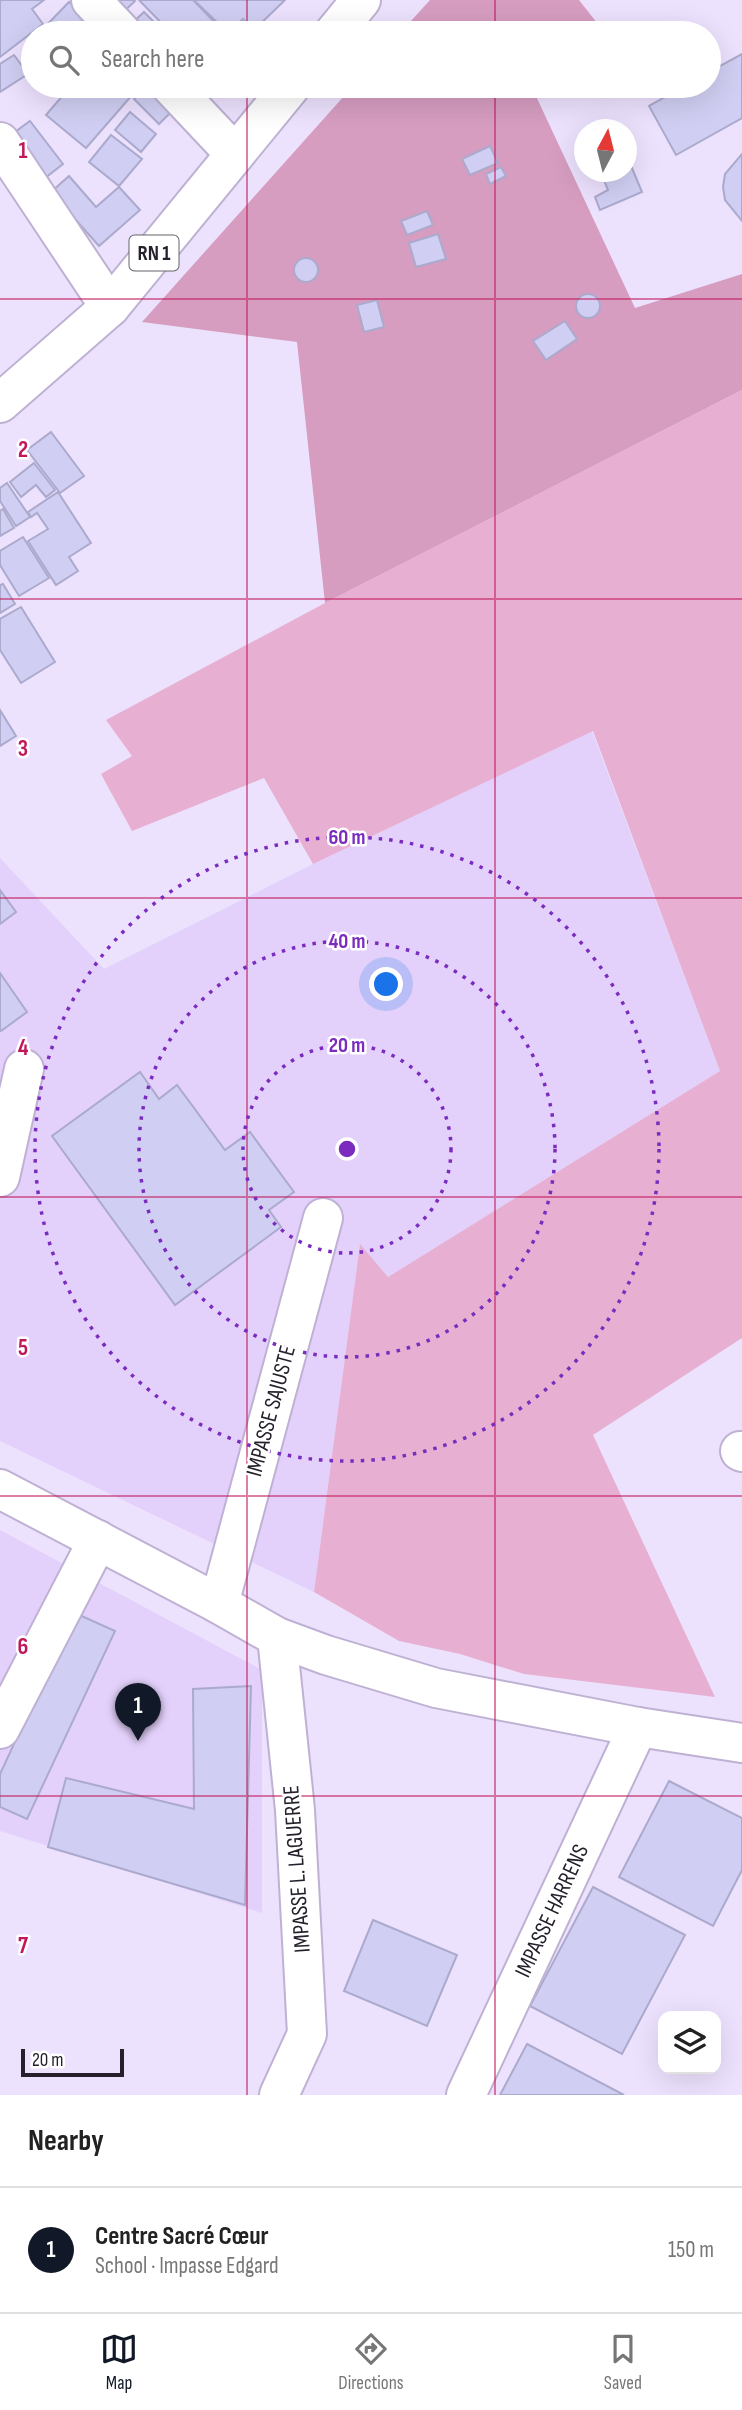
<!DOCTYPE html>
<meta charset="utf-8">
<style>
:root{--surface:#fff;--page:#f6f6f6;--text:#222;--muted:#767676;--line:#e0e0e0;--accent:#111827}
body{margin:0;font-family:"Sofia Sans Condensed",sans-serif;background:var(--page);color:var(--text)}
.controls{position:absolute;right:21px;bottom:21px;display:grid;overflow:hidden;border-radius:14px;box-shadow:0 7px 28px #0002}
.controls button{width:63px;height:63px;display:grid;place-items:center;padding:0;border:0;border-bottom:2px solid var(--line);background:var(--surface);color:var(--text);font:35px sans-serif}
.compass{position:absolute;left:574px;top:119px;width:63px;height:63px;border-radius:50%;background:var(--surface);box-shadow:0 7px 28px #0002;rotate:7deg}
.scale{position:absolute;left:21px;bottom:18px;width:103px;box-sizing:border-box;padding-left:7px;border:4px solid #25202c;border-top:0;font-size:19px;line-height:24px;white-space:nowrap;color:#25202c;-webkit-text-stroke:5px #fff;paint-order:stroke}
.you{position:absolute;left:387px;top:985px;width:24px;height:24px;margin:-18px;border:5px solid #fff;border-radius:50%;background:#1a73e8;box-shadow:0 0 0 10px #1a73e833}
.badge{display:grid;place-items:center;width:46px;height:46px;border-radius:50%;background:var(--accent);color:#fff;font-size:23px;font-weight:700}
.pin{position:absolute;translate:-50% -58px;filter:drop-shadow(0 2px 4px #0008)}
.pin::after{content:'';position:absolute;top:37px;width:24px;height:21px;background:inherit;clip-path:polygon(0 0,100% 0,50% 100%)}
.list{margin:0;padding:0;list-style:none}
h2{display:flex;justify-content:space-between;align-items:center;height:91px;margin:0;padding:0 28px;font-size:30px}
h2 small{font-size:23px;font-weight:400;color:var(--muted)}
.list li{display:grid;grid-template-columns:46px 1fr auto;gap:21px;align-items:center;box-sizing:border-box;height:126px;padding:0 28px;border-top:2px solid var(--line)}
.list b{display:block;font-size:26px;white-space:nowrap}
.list p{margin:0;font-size:23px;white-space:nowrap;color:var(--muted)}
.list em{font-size:23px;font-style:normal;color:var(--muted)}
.icon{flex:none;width:38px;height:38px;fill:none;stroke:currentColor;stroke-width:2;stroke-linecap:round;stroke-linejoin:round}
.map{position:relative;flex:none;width:742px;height:2095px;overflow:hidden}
.search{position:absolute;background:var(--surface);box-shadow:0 7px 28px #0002;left:21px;right:21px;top:21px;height:77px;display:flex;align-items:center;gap:18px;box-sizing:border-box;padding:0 24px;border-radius:38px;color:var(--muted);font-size:26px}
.sheet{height:217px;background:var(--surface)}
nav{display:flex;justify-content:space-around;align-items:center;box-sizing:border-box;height:98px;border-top:2px solid var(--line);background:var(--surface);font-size:19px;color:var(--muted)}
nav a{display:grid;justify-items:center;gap:4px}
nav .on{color:var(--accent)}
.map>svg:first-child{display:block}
.built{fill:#e3d1fb}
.green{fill:#e7b0d2}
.forest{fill:#d69dc1}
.building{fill:#d0cff3;stroke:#abaacd;stroke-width:2}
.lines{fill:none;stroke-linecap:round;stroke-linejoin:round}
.minor-casing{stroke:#bfb1d3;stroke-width:42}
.major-casing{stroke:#bfb1d3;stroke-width:42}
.minor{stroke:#fff;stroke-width:38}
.major{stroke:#fff;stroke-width:38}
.grid{fill:none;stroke:#c2185b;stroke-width:2;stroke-opacity:0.55}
.ring{fill:none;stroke:#7b2cbf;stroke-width:3.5;stroke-dasharray:3.5 7}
.labels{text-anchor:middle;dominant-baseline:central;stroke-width:5;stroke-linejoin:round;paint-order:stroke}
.shield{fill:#fff;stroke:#66636b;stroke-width:2}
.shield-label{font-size:21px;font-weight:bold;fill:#25202c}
.street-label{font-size:23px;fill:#25202c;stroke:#fff}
.grid-label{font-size:23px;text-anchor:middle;font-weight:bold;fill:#c2185b;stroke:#fff;stroke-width:5;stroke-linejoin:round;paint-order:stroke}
.centre{fill:#7b2cbf;stroke:#fff;stroke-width:3.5}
.ring-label{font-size:21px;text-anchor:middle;font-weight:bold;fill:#7b2cbf;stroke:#fff;stroke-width:5;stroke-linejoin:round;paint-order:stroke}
</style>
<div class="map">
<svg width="742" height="2095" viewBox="0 0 742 2095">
<rect width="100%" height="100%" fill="#ede2fe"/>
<g class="built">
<polygon points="592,731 720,1071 388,1277 360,1245 314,1592 0,1441 0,858 104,969 313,864"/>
<polygon points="0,1530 262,1670 262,1913 0,1831"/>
</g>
<polygon class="green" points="742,390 742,1338 593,1435 715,1697 524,1674 460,1654 399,1641 314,1592 360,1244 388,1277 720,1071 593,731 313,864 264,778 132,831 101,774 132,756 106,720 325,603"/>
<g class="forest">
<polygon points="430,0 579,0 605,33 400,33"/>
<polygon points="353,86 547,86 535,94 635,308 742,274 742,390 325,603 297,342 142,322"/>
</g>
<g class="building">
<polygon points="0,0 44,0 32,9 43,24 0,57"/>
<polygon points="103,0 134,0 135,1 119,16"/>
<polygon points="139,0 193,0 225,33 171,33"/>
<polygon points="194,0 285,0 254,30 243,19 228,33"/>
<polygon points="69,2 102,33 46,33 42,30"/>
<polygon points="144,12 165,33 135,33 128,27"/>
<polygon points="742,54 742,118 676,155 649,106 685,86 709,86 709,72"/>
<polygon points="14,55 28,74 0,92 0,64"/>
<polygon points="71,86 140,86 86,148 46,115"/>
<polygon points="148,86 153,86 175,108 159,124 134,99"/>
<polygon points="130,112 156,134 141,152 115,130"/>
<polygon points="30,121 63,164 45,178 11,135"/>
<polygon points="111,135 142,159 119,186 89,162"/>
<polygon points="490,146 498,163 470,175 462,159"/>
<polygon points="742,154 742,221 725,200 723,187 725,174"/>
<polygon points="629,161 642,192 600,210 595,197 608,190 601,173 626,172"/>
<polygon points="501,167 506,176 490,184 486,174"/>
<polygon points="69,176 96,207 119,187 140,210 99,246 51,192"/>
<polygon points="427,211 433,225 407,235 401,221"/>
<polygon points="438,234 446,259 416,267 409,243"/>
<circle cx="306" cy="270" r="12"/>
<circle cx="588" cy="306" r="12"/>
<polygon points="377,300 384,327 364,332 357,305"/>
<polygon points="565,321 577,339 546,360 533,341"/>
<polygon points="51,432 84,476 60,493 27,450"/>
<polygon points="34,463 55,490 46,497 36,485 21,497 10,482"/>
<polygon points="7,483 30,517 16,526 0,501 0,488"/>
<polygon points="58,492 91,543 69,557 78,571 56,585 28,541 48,529 37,513 31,517 28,512"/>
<polygon points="3,509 14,528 0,536 0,511"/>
<polygon points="23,537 49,578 19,596 0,565 0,551"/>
<polygon points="3,584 15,604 0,613 0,585"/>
<polygon points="21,607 55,662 21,683 0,650 0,619"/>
<polygon points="0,710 16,736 0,746"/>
<polygon points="0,890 16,912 0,924"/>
<polygon points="0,973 27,1012 1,1031 0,1029"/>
<polygon points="140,1072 159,1099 177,1085 225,1150 250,1132 294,1192 269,1210 281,1227 175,1305 52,1136"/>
<polygon points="75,1613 115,1631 27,1819 0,1807 0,1774"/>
<polygon points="251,1686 245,1905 48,1847 66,1778 194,1809 193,1689"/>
<polygon points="669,1781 742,1818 742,1870 713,1926 619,1877"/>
<polygon points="593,1887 685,1935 622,2054 530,2006"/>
<polygon points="373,1920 457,1955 427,2026 344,1991"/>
<polygon points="527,2044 624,2095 500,2095"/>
</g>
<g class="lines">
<g class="minor-casing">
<g id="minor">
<polyline points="91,0 122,33"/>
<polyline points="171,86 235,154"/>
<polyline points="0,142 110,307"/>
<polyline points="0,1177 24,1069"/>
<polyline points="740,1451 742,1452"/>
<polyline points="219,1604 323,1218"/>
<polyline points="277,1637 295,1810 307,2034 279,2095"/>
<polyline points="0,1729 98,1540"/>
<polyline points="466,2095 638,1727"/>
</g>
</g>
<g class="major-casing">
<g id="major">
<polyline points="334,33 361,0"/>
<polyline points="0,403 110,307 291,86"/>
<polyline points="0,1489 219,1604 277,1637 326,1655 436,1688 638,1727 742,1743"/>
</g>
</g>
<use href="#minor" class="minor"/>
<use href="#major" class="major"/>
</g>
<path class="grid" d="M247 0V33M495 0V33M247 86V2095M495 86V2095M0 299H742M0 599H742M0 898H742M0 1197H742M0 1496H742M0 1796H742"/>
<g class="ring">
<circle cx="347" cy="1149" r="104"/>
<circle cx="347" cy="1149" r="208"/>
<circle cx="347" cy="1149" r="312"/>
</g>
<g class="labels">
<rect class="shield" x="129.5" y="235.5" width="49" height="35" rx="5"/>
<g class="shield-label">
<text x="154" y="253">RN 1</text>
</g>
<g class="street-label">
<text transform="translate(271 1411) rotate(-75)">IMPASSE SAJUSTE</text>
<text transform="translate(297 1869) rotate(-94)">IMPASSE L. LAGUERRE</text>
<text transform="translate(552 1911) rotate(-65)">IMPASSE HARRENS</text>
</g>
</g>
<g class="grid-label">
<text x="23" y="158">1</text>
<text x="23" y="457">2</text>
<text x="23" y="756">3</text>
<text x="23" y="1055">4</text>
<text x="23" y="1355">5</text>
<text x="23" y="1654">6</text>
<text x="23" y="1953">7</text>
</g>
<circle cx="347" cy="1149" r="10" class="centre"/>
<g class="ring-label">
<text x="347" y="844">60 m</text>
<text x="347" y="948">40 m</text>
<text x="347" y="1052">20 m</text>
</g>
</svg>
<div class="controls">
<button><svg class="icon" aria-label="layers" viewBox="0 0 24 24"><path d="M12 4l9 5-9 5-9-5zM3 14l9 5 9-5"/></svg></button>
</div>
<svg class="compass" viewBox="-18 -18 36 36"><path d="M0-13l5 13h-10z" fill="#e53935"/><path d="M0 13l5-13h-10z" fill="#767676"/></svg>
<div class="scale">20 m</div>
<div class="you"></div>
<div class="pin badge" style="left:138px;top:1741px">1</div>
<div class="search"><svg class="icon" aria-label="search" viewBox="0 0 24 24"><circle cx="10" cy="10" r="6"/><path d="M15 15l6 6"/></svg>Search here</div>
</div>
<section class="sheet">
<h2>Nearby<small></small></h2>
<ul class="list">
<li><span class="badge">1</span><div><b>Centre Sacré Cœur</b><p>School · Impasse Edgard</p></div><em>150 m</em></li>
</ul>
</section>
<nav>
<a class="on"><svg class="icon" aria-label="map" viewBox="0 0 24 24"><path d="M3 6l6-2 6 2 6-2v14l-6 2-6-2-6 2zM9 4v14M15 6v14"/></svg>Map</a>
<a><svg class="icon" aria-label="directions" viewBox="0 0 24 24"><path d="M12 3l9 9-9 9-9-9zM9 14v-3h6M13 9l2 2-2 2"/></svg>Directions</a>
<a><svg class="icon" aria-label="saved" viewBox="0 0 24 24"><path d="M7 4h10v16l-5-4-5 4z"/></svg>Saved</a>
</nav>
